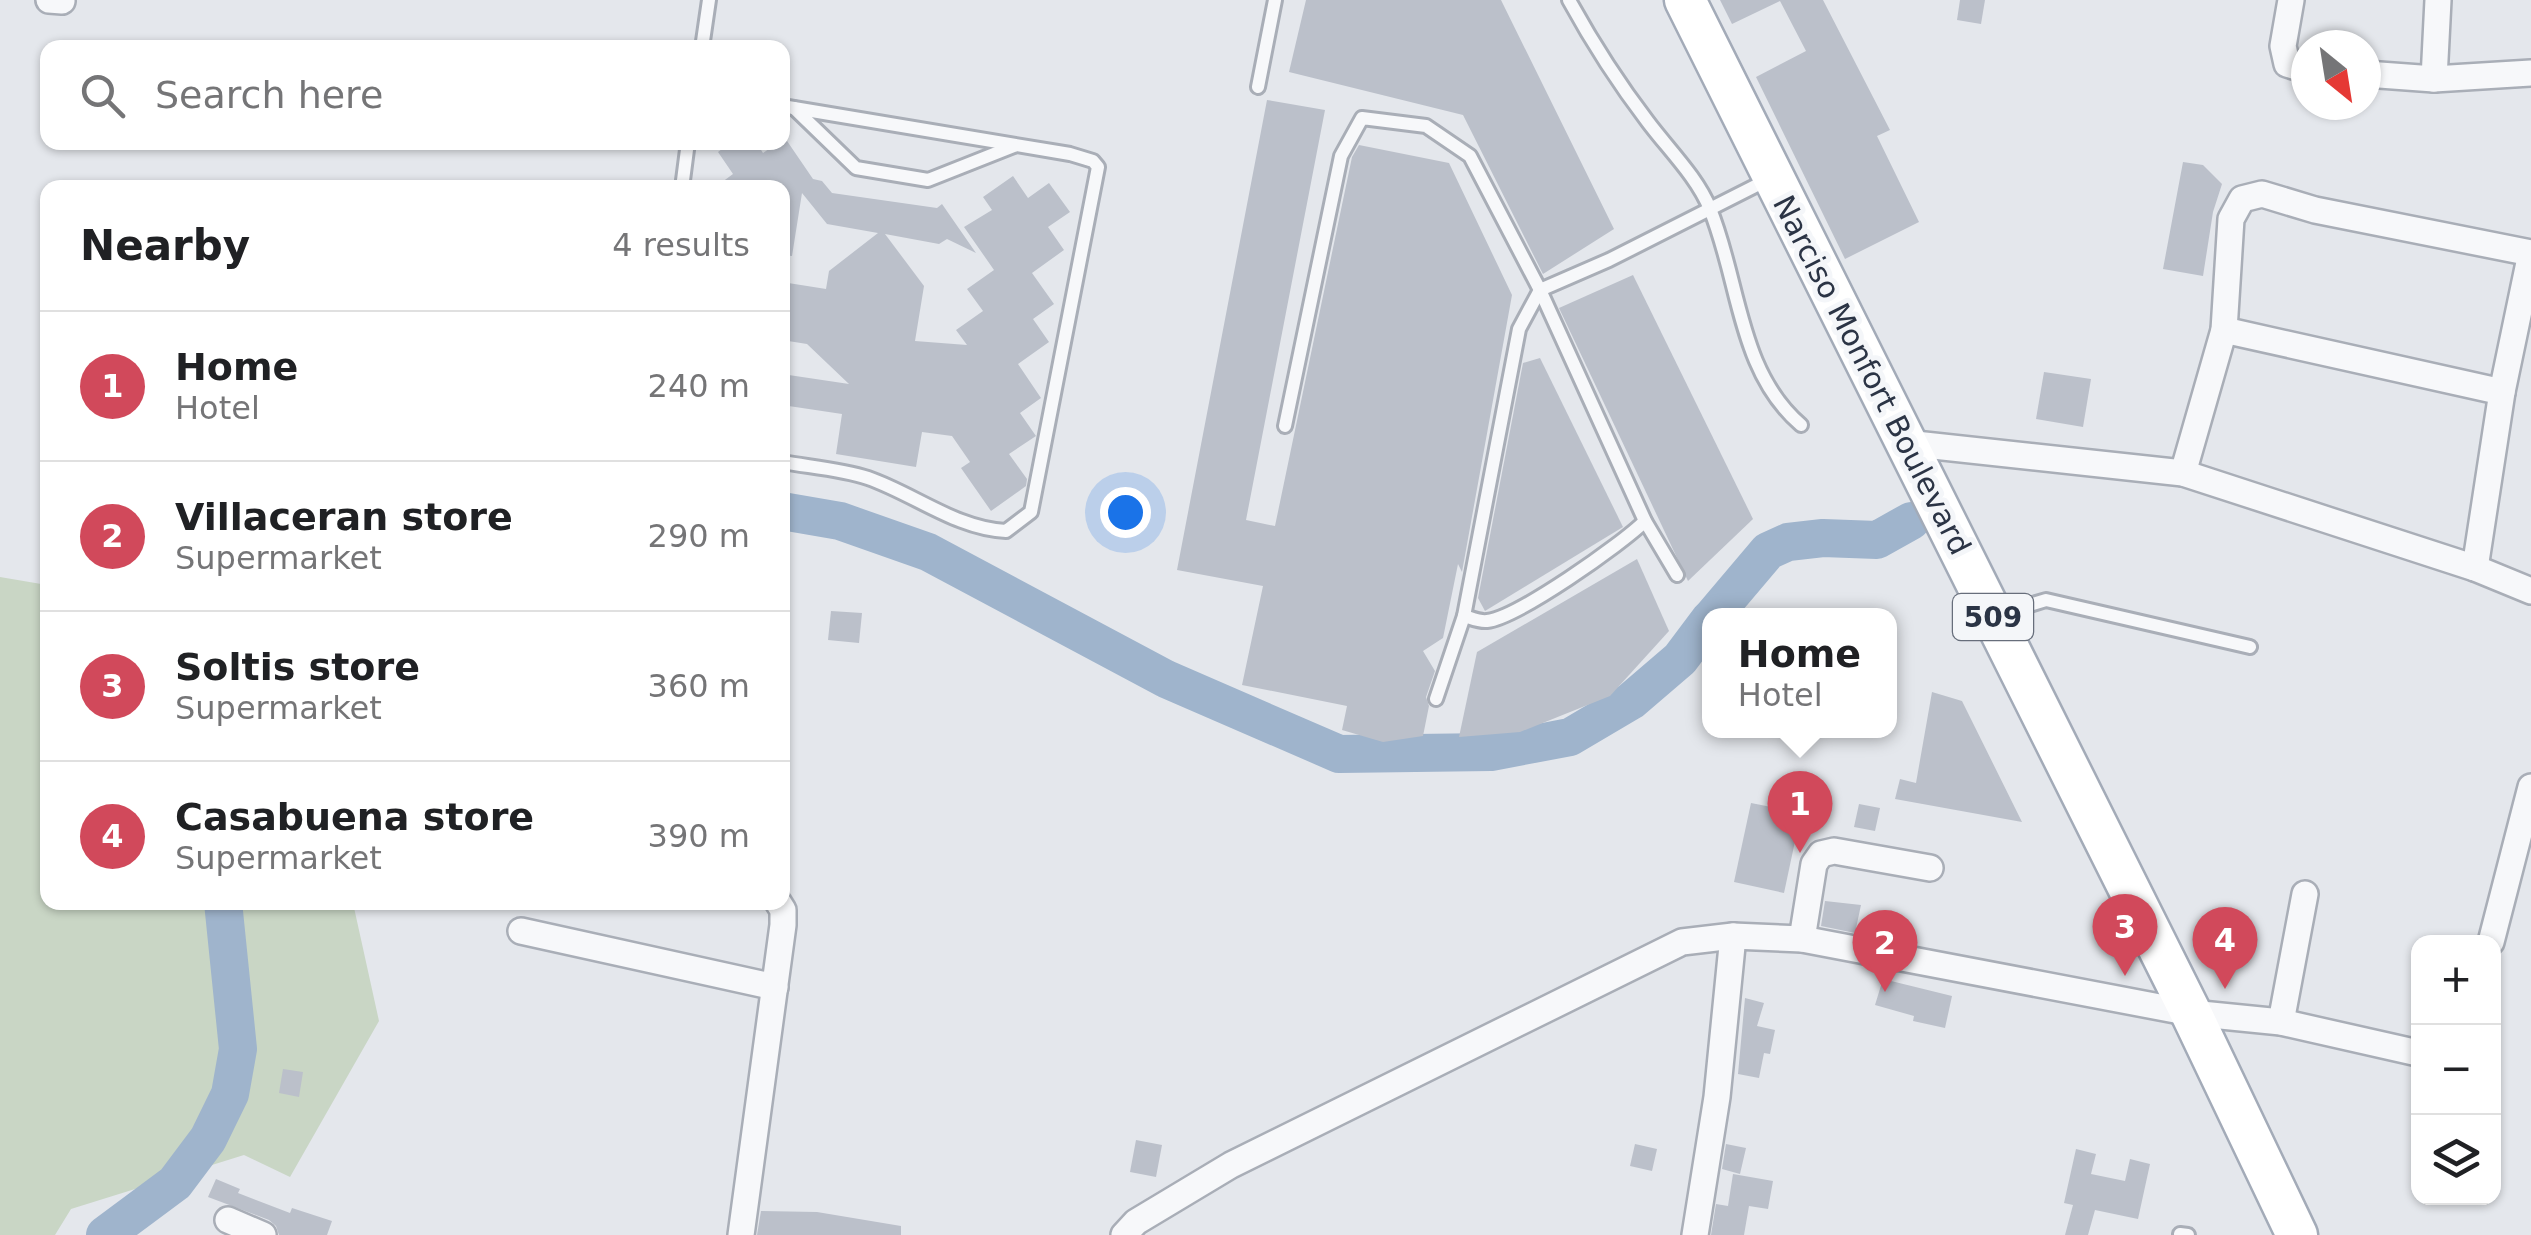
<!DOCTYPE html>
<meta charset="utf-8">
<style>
:root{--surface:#fff;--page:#f6f6f6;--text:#202124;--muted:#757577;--line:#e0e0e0;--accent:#d1495b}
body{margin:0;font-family:"DejaVu Sans",sans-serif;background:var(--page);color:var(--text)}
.controls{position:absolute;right:30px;bottom:30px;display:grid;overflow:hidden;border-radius:20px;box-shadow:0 2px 8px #0004}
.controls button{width:90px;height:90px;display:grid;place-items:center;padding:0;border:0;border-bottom:2px solid var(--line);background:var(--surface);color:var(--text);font:50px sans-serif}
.compass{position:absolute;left:2291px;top:30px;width:90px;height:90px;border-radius:50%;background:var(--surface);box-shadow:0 2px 8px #0004;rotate:150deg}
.you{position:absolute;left:1125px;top:512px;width:35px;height:35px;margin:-25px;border:8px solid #fff;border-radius:50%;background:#1a73e8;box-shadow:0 0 0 15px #1a73e833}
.badge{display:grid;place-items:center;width:65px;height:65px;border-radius:50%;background:var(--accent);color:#fff;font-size:32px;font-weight:700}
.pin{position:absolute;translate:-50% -82px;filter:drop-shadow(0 2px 5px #0008)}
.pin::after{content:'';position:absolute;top:52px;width:35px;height:30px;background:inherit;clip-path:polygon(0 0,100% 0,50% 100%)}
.popup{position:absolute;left:1702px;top:608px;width:195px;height:130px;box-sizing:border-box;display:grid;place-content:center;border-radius:20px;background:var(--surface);filter:drop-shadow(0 2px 8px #0005);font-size:32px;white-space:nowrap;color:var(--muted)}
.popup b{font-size:38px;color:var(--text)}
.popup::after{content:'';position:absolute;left:50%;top:100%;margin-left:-20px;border:20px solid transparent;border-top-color:var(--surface)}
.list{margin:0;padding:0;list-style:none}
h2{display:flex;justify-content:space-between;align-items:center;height:130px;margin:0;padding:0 40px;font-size:42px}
h2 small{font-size:32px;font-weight:400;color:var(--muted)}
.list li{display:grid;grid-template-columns:65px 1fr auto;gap:30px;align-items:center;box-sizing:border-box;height:150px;padding:0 40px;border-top:2px solid var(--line)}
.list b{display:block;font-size:38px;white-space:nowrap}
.list p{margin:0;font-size:32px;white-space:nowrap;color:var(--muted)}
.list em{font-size:32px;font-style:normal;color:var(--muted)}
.icon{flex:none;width:55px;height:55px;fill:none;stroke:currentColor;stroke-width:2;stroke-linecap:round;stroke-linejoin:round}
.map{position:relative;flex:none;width:2531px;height:1235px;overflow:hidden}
.search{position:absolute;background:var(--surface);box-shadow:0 2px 8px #0004;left:40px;top:40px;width:750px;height:110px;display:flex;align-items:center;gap:25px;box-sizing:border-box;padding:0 35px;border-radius:20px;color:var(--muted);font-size:38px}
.panel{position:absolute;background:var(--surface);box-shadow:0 2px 8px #0004;left:40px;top:180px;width:750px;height:730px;border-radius:20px}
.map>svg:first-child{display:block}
.green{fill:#c9d6c5}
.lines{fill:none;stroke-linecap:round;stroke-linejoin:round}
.river{stroke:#9fb4cc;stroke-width:38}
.building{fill:#bbc0ca}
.service-casing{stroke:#a9aeb7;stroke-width:18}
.minor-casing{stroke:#a9aeb7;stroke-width:30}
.primary-casing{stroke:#a3abb8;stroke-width:45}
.service{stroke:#f7f8fa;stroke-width:12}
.minor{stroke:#f7f8fa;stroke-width:25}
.primary{stroke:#fff;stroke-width:40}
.labels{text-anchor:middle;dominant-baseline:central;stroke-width:10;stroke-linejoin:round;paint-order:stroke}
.shield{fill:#f4f6f9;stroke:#676e7b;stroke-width:2.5}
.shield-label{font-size:28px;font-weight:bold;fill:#2b3445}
.street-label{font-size:30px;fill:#2b3445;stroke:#f4f6f9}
</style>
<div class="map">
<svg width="2531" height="1235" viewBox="0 0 2531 1235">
<rect width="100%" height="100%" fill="#e4e7ec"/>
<polygon class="green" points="0,577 47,585 48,902 353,903 379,1021 290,1177 244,1155 71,1209 55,1235 0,1235"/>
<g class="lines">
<g class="river">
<polyline points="782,511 840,521 928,552 1166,679 1339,754 1491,752 1570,737 1631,701 1680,659 1710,619"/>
<polyline points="1713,616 1768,551 1788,542 1823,538 1877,540 1911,521"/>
<polyline points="105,1235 175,1183 208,1139 230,1094 238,1049 223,902"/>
</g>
</g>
<g class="building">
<polygon points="1306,0 1501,0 1614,229 1543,274 1463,115 1289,72"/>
<polygon points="1720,0 1823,0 1890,130 1877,136 1919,222 1845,259 1756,77 1806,51 1780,1 1732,24"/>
<polygon points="1960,0 1985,0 1981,24 1957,20"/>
<polygon points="1267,100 1325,110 1246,520 1275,526 1352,157 1359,145 1449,163 1512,295 1462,572 1458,564 1443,638 1423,651 1435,671 1426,697 1429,706 1423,736 1383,742 1342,730 1347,706 1242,685 1263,586 1177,570"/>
<polygon points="785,138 813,179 822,181 832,193 937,208 942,204 976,253 947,239 939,244 885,234 924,286 915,341 967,345 956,330 983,311 967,289 994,270 964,227 992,210 983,197 1013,176 1028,198 1049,183 1070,212 1048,227 1064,250 1032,273 1054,304 1033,319 1049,342 1018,364 1041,398 1020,413 1036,436 1009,454 1027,479 1026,486 991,511 961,468 970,462 952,436 922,432 916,467 836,454 842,414 782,405 782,374 849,384 807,344 782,340 782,282 826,289 829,271 878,233 827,224 802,193 792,256 782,255 782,188 714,188 733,174 718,152 731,142 756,142 763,153"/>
<polygon points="2183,162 2203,165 2222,184 2213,212 2203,276 2163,269"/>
<polygon points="1633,275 1753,519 1688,581 1559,308"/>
<polygon points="1540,358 1623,527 1485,611 1478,598 1523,363"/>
<polygon points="2044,372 2091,379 2083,427 2036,419"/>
<polygon points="1637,559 1669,631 1610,696 1520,732 1459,737 1477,652"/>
<polygon points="831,611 862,613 859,643 828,640"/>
<polygon points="1932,692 1962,701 2022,822 1895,799 1900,779 1916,783"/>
<polygon points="1751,803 1801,813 1784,893 1734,882"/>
<polygon points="1859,804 1880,808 1875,831 1854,827"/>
<polygon points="1825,901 1861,905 1855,933 1821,926"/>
<polygon points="1883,979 1952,996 1945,1028 1913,1021 1914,1016 1875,1005"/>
<polygon points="1745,998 1764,1003 1757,1026 1775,1030 1770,1054 1764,1053 1759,1078 1738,1074"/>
<polygon points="283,1069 303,1072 299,1097 279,1093"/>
<polygon points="1136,1140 1162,1145 1156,1177 1130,1172"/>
<polygon points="1635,1144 1657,1149 1652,1171 1630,1166"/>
<polygon points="1726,1144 1746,1148 1740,1174 1722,1169"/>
<polygon points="2076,1149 2096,1154 2091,1174 2125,1181 2130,1159 2150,1164 2138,1219 2095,1210 2088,1235 2065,1235 2073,1205 2064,1203"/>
<polygon points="1733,1174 1773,1181 1768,1209 1749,1206 1744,1235 1711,1235 1716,1204 1728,1206"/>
<polygon points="216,1179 240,1189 238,1193 290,1213 292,1208 332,1221 327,1235 279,1235 276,1226 269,1220 208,1197"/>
<polygon points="761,1211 817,1212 901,1226 901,1235 757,1235"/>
</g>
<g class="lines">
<g class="service-casing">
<g id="service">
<path d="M1569 0C1592 42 1619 84 1648 122 1669 150 1697 177 1710 209 1740 282 1738 371 1801 425"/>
<polyline points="702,48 709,0"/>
<polyline points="1258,87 1275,0"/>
<path d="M782 106 1070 154 1093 161 1098 167 1031 512 1006 531C957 529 914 494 868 478 841 469 810 467 782 462"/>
<polyline points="794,108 856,168 928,180 1014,146"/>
<polyline points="682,188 688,142"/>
<polyline points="1285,426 1341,156 1362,118 1426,126 1470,156 1540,290 1645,521 1677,575"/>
<path d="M1464 616C1471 618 1480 622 1487 621 1517 618 1622 544 1645 521"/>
<polyline points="2003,620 2023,607 2046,600 2250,647"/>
<polyline points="1436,699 1464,616 1519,329 1540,290 1609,260 1771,178"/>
<polyline points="2180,1234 2188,1235"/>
</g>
</g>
<g class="minor-casing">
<g id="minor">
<polyline points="49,0 62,1"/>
<polyline points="2291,0 2283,46 2287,64 2306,70"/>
<polyline points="2366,74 2434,79 2531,73"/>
<polyline points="2434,79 2438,0"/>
<polyline points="2224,330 2502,392"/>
<polyline points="1906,443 2183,473 2475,568 2531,591"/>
<polyline points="2183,473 2224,330 2231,219 2242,199 2262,194 2315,210 2531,253"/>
<polyline points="2475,568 2502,392 2531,253"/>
<polyline points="521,931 775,987"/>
<polyline points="1802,939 1814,864 1821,854 1834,851 1930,868"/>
<polyline points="2491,942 2531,787"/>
<polyline points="2281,1022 2305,894"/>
<polyline points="228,1220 263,1235"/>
<polyline points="741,1235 783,925 783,910 778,902"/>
<polyline points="1124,1235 1136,1222 1231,1165 1682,942 1733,936 1802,939 2191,1013 2281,1022 2418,1053"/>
<polyline points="1695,1235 1717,1097 1733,936"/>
</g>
</g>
<g class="primary-casing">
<polyline id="primary" points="1685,0 2191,1013 2297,1235"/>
</g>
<use href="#service" class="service"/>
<use href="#minor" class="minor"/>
<use href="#primary" class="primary"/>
</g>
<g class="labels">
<rect class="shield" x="1953" y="594" width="80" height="46" rx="8"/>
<g class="shield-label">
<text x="1993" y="617">509</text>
</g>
<g class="street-label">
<text transform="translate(1872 375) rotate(63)">Narciso Monfort Boulevard</text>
</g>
</g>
</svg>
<div class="controls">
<button>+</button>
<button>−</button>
<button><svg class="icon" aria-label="layers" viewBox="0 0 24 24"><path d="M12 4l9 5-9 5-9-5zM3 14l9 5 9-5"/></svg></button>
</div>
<svg class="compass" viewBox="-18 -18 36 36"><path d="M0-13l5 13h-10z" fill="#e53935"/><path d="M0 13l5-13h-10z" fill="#757577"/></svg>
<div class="you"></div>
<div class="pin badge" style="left:1800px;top:853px">1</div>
<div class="popup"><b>Home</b>Hotel</div>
<div class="pin badge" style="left:1885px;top:992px">2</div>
<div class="pin badge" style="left:2125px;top:976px">3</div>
<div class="pin badge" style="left:2225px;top:989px">4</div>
<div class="search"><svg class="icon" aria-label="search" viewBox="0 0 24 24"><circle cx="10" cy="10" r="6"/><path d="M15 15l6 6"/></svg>Search here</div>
<section class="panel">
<h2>Nearby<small>4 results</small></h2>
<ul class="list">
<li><span class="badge">1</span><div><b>Home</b><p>Hotel</p></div><em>240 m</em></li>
<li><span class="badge">2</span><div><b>Villaceran store</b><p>Supermarket</p></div><em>290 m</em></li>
<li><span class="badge">3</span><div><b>Soltis store</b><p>Supermarket</p></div><em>360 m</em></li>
<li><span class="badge">4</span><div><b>Casabuena store</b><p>Supermarket</p></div><em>390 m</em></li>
</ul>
</section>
</div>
